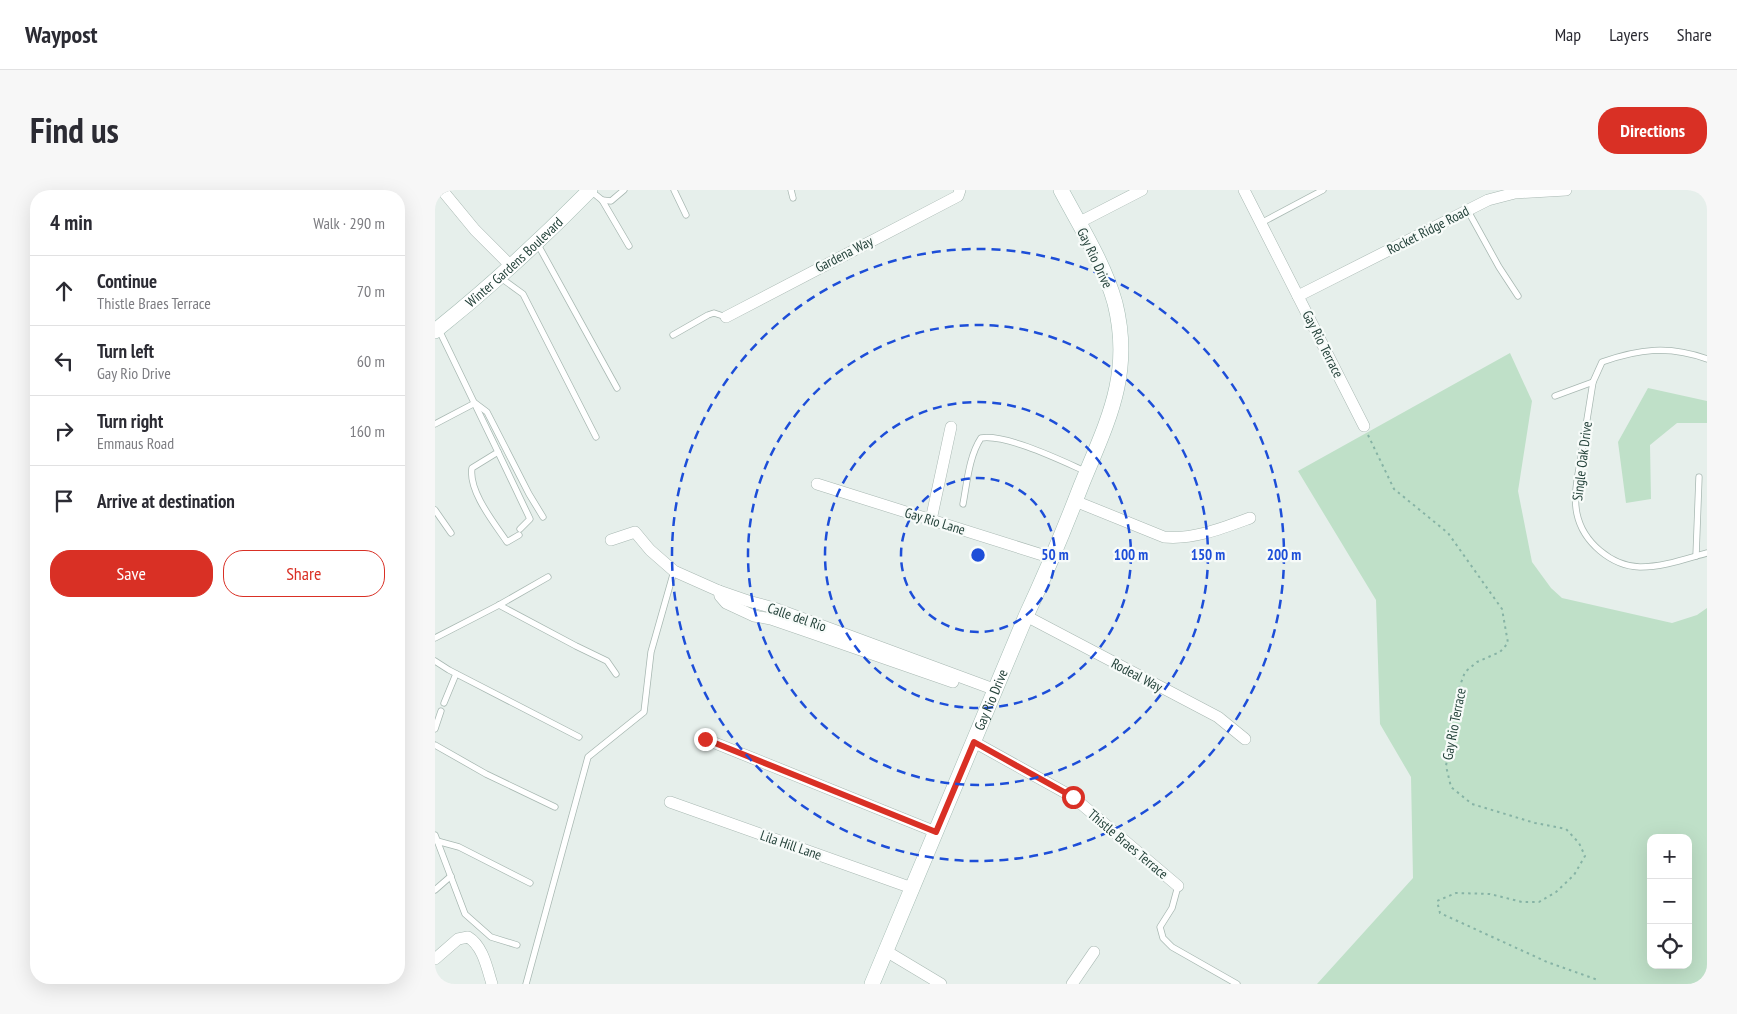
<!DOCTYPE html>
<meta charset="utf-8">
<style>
:root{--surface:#fff;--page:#f7f7f7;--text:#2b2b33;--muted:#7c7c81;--line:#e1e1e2;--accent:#d93025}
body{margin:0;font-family:"PT Sans Narrow",sans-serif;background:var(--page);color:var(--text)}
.controls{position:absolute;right:15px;bottom:15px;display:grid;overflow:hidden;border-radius:10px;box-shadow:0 5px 20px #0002}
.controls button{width:45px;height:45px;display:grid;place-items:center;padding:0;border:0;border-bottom:1px solid var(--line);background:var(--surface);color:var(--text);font:25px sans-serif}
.stop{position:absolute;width:15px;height:15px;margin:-11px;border:4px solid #d93025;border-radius:50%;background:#fff}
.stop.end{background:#d93025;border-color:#fff;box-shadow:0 1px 5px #0008}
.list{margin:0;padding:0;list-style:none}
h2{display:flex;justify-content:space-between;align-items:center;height:65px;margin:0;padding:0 20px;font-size:21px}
h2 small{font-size:16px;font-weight:400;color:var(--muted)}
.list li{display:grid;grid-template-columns:32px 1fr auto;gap:15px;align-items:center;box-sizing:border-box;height:70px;padding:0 20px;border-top:1px solid var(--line)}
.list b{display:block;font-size:19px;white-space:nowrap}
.list p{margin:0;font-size:16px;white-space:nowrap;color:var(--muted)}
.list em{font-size:16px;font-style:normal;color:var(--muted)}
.actions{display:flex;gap:10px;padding:15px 20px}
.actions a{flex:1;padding:11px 0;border:1px solid var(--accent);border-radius:20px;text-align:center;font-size:18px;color:var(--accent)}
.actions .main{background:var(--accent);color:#fff}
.icon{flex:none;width:28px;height:28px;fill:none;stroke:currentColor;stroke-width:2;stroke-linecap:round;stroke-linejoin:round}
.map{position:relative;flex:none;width:1272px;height:794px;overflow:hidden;border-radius:20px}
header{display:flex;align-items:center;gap:30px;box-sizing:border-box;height:70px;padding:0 25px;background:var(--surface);border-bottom:1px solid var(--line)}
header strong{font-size:24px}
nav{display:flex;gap:28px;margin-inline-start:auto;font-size:18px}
.intro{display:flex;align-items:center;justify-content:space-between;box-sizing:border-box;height:120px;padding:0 30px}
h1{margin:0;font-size:35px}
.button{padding:12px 22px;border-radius:20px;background:var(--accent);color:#fff;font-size:18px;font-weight:700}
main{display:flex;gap:30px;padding:0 30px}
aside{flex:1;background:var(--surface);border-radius:20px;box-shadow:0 5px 20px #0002}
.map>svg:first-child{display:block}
.green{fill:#bfe0c8;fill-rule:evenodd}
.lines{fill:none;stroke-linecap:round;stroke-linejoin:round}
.lane-casing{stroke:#a8b8b2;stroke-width:7}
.street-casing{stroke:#a8b8b2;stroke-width:12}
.secondary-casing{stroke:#a4bbb3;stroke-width:16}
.path{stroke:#86b3a5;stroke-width:2;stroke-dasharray:2.5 4;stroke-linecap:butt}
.lane{stroke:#fff;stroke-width:5.5}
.street{stroke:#fff;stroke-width:11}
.secondary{stroke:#fff;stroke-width:15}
.route{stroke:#d93025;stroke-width:6}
.ring{fill:none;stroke:#1d4ed8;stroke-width:2.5;stroke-dasharray:9 6}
.labels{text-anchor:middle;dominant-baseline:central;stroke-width:4.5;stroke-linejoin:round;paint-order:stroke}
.street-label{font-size:14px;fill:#24423a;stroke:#f7fbf9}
.centre{fill:#1d4ed8;stroke:#f7fbf9;stroke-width:2.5}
.ring-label{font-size:15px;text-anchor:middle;font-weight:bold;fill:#1d4ed8;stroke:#f7fbf9;stroke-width:4.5;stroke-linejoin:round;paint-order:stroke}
</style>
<header>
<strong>Waypost</strong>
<nav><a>Map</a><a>Layers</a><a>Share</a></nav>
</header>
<div class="intro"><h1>Find us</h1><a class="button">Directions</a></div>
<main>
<aside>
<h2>4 min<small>Walk · 290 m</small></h2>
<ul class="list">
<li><svg class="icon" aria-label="ahead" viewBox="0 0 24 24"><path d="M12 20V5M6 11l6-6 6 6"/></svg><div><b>Continue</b><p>Thistle Braes Terrace</p></div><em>70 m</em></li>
<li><svg class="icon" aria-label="left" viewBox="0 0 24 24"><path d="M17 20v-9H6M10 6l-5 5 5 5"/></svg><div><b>Turn left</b><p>Gay Rio Drive</p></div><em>60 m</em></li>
<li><svg class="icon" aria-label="right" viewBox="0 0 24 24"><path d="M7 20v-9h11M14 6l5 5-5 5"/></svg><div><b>Turn right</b><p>Emmaus Road</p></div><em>160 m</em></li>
<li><svg class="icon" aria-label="arrive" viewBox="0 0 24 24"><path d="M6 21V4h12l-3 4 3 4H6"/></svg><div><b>Arrive at destination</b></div></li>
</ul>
<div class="actions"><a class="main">Save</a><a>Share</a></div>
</aside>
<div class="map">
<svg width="1272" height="794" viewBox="0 0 1272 794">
<rect width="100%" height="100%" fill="#e6efeb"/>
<g class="green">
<path d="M1075 163 1097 211 1083 301 1097 372 1116 398 1127 408 1237 433 1262 425 1272 418V794H882L978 688 976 587 945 534 941 410 863 281ZM1216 648H1253V775H1216Z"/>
<polygon points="1213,198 1272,211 1272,233 1242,233 1215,255 1216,309 1191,313 1183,252"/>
</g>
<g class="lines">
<g class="lane-casing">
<g id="lane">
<polyline points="239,0 251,25"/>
<polyline points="356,0 358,8"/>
<polyline points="156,1 167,10 176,11 189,0"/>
<polyline points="167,10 194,56"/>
<polyline points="1033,21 1064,77 1083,106"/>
<polyline points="826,33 888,0"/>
<polyline points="102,53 182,198"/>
<polyline points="66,88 88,104 161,247"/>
<path d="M4 140 63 262 37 278C33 301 60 334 72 352L84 345"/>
<polyline points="238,145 273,125 279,123 291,127"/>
<path d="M1158 192C1154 217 1150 242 1146 267 1143 285 1138 306 1142 324 1148 352 1176 376 1205 377 1228 377 1250 369 1272 363"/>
<path d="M1120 206 1158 192 1167 172C1204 159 1234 155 1272 169"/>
<polyline points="0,234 40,213 52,222 94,304 108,327"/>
<polyline points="63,262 95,329 85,339"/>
<path d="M528 314C532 293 534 266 546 248 572 244 627 271 652 282"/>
<polyline points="0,320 16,343"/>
<polyline points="1261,366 1264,287"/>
<polyline points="64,415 141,456 172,471 181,484"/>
<polyline points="0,448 64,415 113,387"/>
<polyline points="0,471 14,480 144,547"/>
<polyline points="9,513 21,484"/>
<polyline points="0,539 6,521"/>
<polyline points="0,555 51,584 120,617"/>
<polyline points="0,645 30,724 56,747 82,755"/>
<polyline points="2,651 24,657 95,693"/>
<polyline points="743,696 737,718 725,737 728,748 737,757 802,794"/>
<polyline points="0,700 16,686"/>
<polyline points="91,794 153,567 209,522 216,462 239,381"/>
</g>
</g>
<g class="street-casing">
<g id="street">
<polyline points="7,0 40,40 76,76"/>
<polyline points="809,0 929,236"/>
<polyline points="643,33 707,0"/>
<polyline points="863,106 1053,10 1080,3 1131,0"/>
<polyline points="291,127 523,6 525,0"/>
<polyline points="382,294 617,368"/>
<path d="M640 311 729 347C758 350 788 338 815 328"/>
<polyline points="496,330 516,237"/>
<polyline points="176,350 200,342 215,360 239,381 284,401 313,411 339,418 561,500"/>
<polyline points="284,401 285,406 291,413 319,426 336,429 371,441 518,492"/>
<polyline points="591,426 783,527 810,549"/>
<polyline points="270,549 501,642"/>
<polyline points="539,552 638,607 743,696"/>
<polyline points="235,612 477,698"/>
<polyline points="451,761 506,794"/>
<path d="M0 769 23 749 33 747C48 756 52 778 57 794"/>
<polyline points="637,794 659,762"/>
</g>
</g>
<g class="secondary-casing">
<g id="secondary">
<path id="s1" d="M0 141C55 97 106 50 155 0"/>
<path id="s2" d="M437 794 591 426C611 383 629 340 646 296 672 232 698 185 680 113 669 73 645 36 626 0"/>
</g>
</g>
<polyline class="path" points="933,245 959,299 1013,343 1067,419 1073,453 1065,462 1042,472 1030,482 1023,501 1011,576 1016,597 1037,614 1100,633 1131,639 1144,653 1150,666 1139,685 1121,702 1104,712 1087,712 1055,704 1021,703 1002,711 1005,723 1112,772 1163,790"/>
<use href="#lane" class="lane"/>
<use href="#street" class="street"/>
<use href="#secondary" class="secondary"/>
</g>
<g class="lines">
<polyline class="route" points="270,549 501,642 539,552 638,607"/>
</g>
<g class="ring">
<circle cx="543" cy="365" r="77"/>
<circle cx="543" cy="365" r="153"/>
<circle cx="543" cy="365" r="230"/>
<circle cx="543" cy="365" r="306"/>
</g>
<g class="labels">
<g class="street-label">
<text transform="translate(993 40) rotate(-27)">Rocket Ridge Road</text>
<text transform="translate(409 64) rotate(-27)">Gardena Way</text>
<text transform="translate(660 68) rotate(65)">Gay Rio Drive</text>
<text stroke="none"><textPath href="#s1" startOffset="105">Winter Gardens Boulevard</textPath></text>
<text transform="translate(888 154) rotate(63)">Gay Rio Terrace</text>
<text transform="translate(1147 271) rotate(-83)">Single Oak Drive</text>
<text transform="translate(500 331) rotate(17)">Gay Rio Lane</text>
<text transform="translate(362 427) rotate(19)">Calle del Rio</text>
<text transform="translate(702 485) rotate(28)">Rodeal Way</text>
<text stroke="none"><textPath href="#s2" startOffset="308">Gay Rio Drive</textPath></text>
<text transform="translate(1019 534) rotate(-79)">Gay Rio Terrace</text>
<text transform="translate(693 654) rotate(40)">Thistle Braes Terrace</text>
<text transform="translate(356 655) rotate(19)">Lila Hill Lane</text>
</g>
</g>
<circle cx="543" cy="365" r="8" class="centre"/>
<g class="ring-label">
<text x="620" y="370">50 m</text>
<text x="696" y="370">100 m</text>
<text x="773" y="370">150 m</text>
<text x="849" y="370">200 m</text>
</g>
</svg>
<div class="controls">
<button>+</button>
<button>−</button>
<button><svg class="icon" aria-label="locate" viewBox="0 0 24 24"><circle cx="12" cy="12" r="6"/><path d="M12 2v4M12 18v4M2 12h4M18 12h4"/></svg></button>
</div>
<div class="stop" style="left:638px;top:607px"></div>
<div class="stop end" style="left:270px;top:549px"></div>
</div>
</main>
